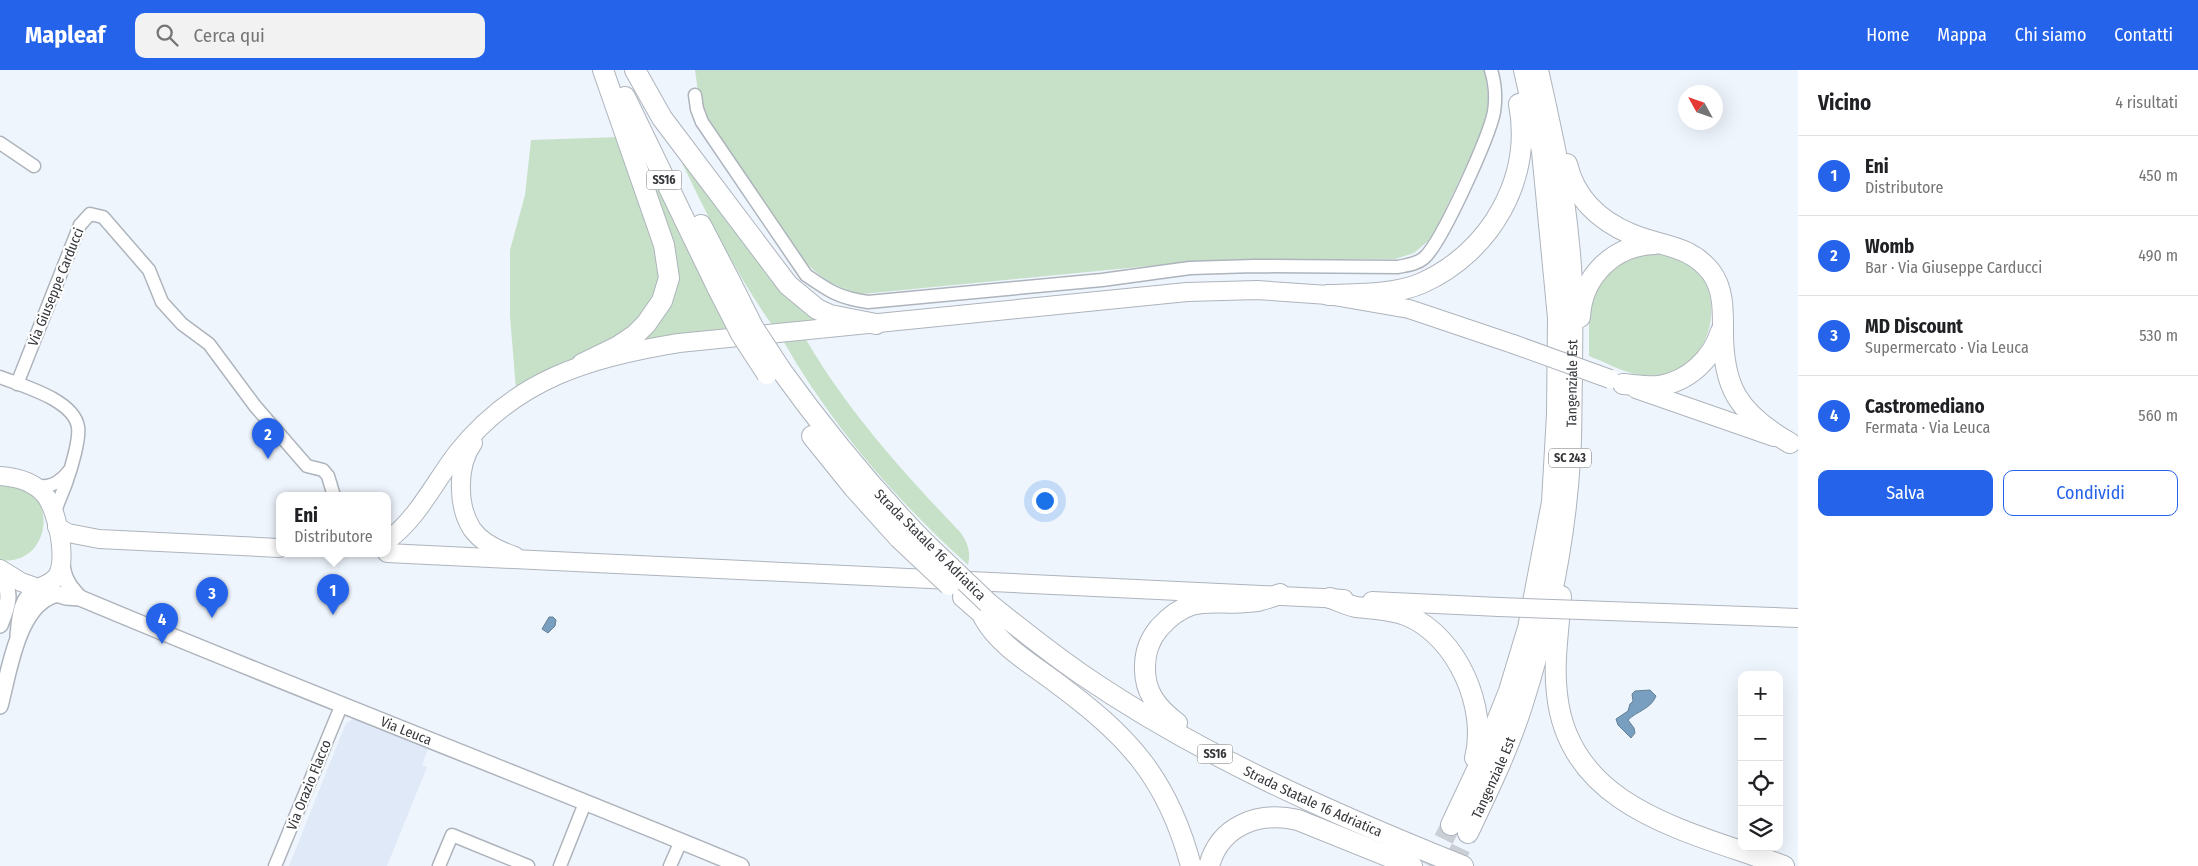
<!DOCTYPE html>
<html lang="it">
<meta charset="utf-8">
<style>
:root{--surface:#fff;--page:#f2f2f2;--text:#202124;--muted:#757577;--line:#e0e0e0;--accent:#2563eb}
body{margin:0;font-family:"Fira Sans Condensed",sans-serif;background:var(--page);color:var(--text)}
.controls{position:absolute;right:15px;bottom:15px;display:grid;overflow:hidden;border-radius:10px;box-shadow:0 5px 20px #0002}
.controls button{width:45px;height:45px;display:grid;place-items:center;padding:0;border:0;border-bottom:1px solid var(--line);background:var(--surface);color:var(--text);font:25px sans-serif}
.compass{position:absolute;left:1678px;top:15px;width:45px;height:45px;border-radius:50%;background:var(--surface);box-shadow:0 5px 20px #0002;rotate:310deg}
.you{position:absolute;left:1044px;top:430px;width:18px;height:18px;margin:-12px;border:4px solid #fff;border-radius:50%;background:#1a73e8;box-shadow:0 0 0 8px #1a73e833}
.badge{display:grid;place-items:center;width:32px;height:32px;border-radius:50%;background:var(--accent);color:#fff;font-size:16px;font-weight:700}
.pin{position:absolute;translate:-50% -41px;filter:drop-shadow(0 1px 2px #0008)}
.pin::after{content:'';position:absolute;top:26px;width:18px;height:15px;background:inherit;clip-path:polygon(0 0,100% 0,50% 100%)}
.popup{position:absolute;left:276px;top:422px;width:115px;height:65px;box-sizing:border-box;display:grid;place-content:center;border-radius:10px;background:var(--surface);filter:drop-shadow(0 1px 4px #0005);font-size:16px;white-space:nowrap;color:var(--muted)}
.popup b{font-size:19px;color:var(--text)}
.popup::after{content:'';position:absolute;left:50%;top:100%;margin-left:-10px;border:10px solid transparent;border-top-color:var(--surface)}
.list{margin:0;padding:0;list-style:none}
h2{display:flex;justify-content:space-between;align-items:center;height:65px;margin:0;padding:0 20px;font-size:21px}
h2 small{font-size:16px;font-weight:400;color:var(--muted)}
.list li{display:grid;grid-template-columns:32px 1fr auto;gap:15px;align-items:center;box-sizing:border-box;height:80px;padding:0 20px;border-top:1px solid var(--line)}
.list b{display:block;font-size:19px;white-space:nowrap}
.list p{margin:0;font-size:16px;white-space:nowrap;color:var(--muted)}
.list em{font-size:16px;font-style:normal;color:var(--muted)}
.actions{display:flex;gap:10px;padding:15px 20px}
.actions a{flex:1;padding:11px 0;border:1px solid var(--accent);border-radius:10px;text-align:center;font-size:18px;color:var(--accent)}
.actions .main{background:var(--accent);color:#fff}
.icon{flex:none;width:28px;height:28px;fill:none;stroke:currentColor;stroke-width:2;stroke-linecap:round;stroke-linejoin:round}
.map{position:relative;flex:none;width:1798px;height:796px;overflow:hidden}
header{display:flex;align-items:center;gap:30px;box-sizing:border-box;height:70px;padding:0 25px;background:var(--accent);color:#fff}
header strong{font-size:24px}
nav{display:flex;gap:28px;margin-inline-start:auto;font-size:18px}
.search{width:350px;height:45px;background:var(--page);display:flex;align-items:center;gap:12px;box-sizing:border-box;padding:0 18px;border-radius:10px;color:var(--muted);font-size:19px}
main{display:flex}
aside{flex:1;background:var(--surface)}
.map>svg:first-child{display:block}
.built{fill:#e0e9f8}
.green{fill:#c7e1c8}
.water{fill:#789fbf;stroke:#648097}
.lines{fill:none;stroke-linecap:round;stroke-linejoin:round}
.trunk-tunnel{stroke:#cacfd6;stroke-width:20;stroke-dasharray:20 10;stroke-linecap:butt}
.minor-casing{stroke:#aeb4bc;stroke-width:15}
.tertiary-casing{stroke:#aeb4bc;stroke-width:18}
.secondary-casing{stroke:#aeb4bc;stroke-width:20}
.trunk-casing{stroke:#aeb4bc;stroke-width:22}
.minor{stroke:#fff;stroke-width:12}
.tertiary{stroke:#fff;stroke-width:15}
.secondary{stroke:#fff;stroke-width:18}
.trunk{stroke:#fff;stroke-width:20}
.secondary-bridge-casing{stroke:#aeb4bc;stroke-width:20;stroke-linecap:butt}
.trunk-bridge-casing{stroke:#aeb4bc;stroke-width:22;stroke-linecap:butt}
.secondary-bridge{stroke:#fff;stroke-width:18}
.trunk-bridge{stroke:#fff;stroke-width:20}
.labels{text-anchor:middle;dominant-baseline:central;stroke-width:4.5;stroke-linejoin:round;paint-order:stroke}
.shield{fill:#fff;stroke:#717274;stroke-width:1}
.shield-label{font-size:12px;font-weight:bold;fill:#343639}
.street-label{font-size:14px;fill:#343639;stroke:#fff}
</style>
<header>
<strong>Mapleaf</strong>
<div class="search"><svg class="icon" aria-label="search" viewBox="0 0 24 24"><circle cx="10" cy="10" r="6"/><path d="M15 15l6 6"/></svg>Cerca qui</div>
<nav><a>Home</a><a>Mappa</a><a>Chi siamo</a><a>Contatti</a></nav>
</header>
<main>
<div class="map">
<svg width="1798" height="796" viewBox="0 0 1798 796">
<rect width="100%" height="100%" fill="#eff5fd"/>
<polygon class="built" points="353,649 428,679 422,695 427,697 387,796 289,796 346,653"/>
<g class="green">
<path d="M695 0H1485L1489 34 1484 58 1438 155 1428 171 1414 183 1395 189H1249L1149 196 862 224C838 218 825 211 807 194L705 47 699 29Z"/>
<polygon points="619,67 653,156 661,212 640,251 599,277 549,301 516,320 510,246 510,180 525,125 531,70"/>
<polygon points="636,67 734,257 636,273 670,223"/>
<path d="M670 68 824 250 772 255C731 197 701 132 670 68Z"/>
<path d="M1649 180C1655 181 1662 181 1668 183 1740 202 1717 317 1639 305 1622 302 1605 292 1589 286V228L1611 194Z"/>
<path d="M781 267H803L807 271C849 343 904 403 961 463 968 474 971 482 968 495 894 428 830 354 781 267Z"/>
<path d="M0 412C62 411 54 497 0 490Z"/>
</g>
<g class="water">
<polygon points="549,547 553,547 556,550 555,556 548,563 542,559"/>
<path d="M1650 620 1656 626C1651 639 1637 641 1628 650L1634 658 1635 663 1631 668 1618 655 1616 649 1628 641 1630 634 1633 631 1632 624 1635 621Z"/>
</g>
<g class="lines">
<g class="trunk-tunnel">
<polyline points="1430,796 1451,755"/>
<polyline points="1452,796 1468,763"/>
</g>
<g class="minor-casing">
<g id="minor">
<path d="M695 25 697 39 702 52 806 205C829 221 839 228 868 232L1102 210 1190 198 1254 196 1398 197C1407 195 1417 194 1424 188 1442 172 1489 67 1494 42 1496 29 1495 13 1491 0"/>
<polyline points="0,73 34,96"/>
<path d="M0 307C23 316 74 330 78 357 80 369 71 399 67 410 63 423 56 434 54 447"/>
<polyline points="17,314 80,155 90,144 103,147 149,200 162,232 182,254 209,274 255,336 307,396 323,400 328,406 334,426"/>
<path d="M32 415C48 419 59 414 69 401"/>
<polyline points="275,796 342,634"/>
<polyline points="439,796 452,765 528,796"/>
<polyline points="560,796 585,733"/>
<polyline points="670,796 681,771"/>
</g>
</g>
<g class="tertiary-casing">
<g id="tertiary">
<path d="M62 493C63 508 69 517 80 528"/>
<path d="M0 503C13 522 8 536 0 555"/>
<path id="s1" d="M18 565C20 546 20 529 38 518L66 527 80 528C299 620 522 705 741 796"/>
<path d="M0 636C9 603 18 530 59 524"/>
</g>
</g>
<g class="secondary-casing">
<g id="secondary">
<polyline points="1636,319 1774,367"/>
<path d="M473 373C457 395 457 436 472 459 481 472 500 481 515 486"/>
<path d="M0 406C16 407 34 412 45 425 57 440 68 490 57 506 52 513 45 515 38 518L21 512 0 499"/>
<polyline points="57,457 68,463 99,469 279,478"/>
<path d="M387 471C418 448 434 413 457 383 515 309 591 287 679 273L1187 222 1257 220 1328 225 1409 239 1513 274"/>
<polyline points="387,483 1344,529"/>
<polyline points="1372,531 1499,537"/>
<polyline points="1581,540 1798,548"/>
</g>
</g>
<g class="trunk-casing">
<g id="trunk">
<polyline points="635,0 662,48 788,215 817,239 830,245 876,254"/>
<polyline points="625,27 718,219"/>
<path d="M1567 94C1575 128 1600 151 1631 164 1661 177 1689 174 1711 202 1723 218 1723 238 1723 257 1722 317 1738 343 1790 373"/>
<polyline points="701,155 730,211"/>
<path d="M1328 225C1357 224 1395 225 1422 213 1491 182 1533 108 1519 34"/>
<path d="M1580 247C1582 206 1614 175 1655 174"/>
<polyline points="582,294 617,277 635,265 646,254 662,231 669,208 664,175 603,0"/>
<path d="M781 300C825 361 871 417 923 471"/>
<path d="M1623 314C1635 315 1648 317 1659 316 1689 311 1712 289 1721 261"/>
<polyline points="812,366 854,418 899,468"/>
<path d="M1561 526C1559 559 1553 592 1557 624 1569 741 1694 762 1784 796"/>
<polyline points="963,527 995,555"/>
<path d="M1330 528C1339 531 1347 535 1356 537 1373 539 1392 539 1408 546 1457 567 1488 637 1475 688"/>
<path id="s2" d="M988 533C1019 558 1049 582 1081 604 1199 685 1331 743 1463 796"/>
<path d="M984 548C999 575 1030 593 1054 611 1127 665 1167 706 1191 796"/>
<path d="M1177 653C1157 638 1144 622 1145 596 1145 582 1150 569 1159 558 1194 519 1215 538 1258 531 1265 529 1272 527 1280 524"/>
<polyline points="1451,755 1481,691 1509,621 1528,558 1552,432 1557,344 1558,248 1542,81 1524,0"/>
<path id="s3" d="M1468 763C1488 721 1509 678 1523 633 1548 554 1565 472 1570 390 1572 363 1571 335 1572 308 1572 263 1574 218 1569 174 1564 115 1551 58 1538 0"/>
<path d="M1209 796C1220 755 1259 741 1298 750L1412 796"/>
</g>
</g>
<use href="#minor" class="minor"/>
<use href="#tertiary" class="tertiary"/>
<use href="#secondary" class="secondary"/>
<use href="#trunk" class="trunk"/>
<g class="secondary-bridge-casing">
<g id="secondary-bridge">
<polyline points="1513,274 1610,309"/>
<polyline points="1499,537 1581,540"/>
</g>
</g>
<g class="trunk-bridge-casing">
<g id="trunk-bridge">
<polyline points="730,211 753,257 781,300"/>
<polyline points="718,219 741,264 767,304"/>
<polyline points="899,468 949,515"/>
<polyline points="923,471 988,533"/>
</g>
</g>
<use href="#secondary-bridge" class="secondary-bridge"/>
<use href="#trunk-bridge" class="trunk-bridge"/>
</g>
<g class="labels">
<g class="shield">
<rect x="646.5" y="100.5" width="35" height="19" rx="4"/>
<rect x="1549" y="378.5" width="42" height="19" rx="4"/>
<rect x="1197.5" y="674.5" width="35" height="19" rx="4"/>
</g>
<g class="shield-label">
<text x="664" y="110">SS16</text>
<text x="1570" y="388">SC 243</text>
<text x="1215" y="684">SS16</text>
</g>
<g class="street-label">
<text transform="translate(56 217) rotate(-68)">Via Giuseppe Carducci</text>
<text stroke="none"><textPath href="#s3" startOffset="466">Tangenziale Est</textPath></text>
<text transform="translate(930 475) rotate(45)">Strada Statale 16 Adriatica</text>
<text stroke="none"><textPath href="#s1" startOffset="449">Via Leuca</textPath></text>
<text stroke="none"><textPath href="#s3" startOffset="61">Tangenziale Est</textPath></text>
<text transform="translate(309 715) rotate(-68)">Via Orazio Flacco</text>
<text stroke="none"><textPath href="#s2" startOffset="382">Strada Statale 16 Adriatica</textPath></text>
</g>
</g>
</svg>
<div class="controls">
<button>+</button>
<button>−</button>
<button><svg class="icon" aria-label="locate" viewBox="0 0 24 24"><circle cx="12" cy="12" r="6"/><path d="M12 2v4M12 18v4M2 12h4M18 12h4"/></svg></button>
<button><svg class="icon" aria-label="layers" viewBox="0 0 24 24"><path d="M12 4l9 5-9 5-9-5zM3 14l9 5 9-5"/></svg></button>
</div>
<svg class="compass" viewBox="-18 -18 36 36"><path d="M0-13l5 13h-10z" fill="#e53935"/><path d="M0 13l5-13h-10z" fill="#757577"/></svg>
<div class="you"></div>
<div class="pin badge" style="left:333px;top:545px">1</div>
<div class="popup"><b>Eni</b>Distributore</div>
<div class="pin badge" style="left:268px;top:389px">2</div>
<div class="pin badge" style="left:212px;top:548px">3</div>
<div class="pin badge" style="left:162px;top:574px">4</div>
</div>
<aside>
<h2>Vicino<small>4 risultati</small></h2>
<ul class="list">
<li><span class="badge">1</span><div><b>Eni</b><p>Distributore</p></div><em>450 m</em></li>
<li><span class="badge">2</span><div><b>Womb</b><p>Bar · Via Giuseppe Carducci</p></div><em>490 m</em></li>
<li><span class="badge">3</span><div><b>MD Discount</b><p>Supermercato · Via Leuca</p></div><em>530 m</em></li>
<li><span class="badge">4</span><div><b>Castromediano</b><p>Fermata · Via Leuca</p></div><em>560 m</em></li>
</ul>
<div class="actions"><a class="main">Salva</a><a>Condividi</a></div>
</aside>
</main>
